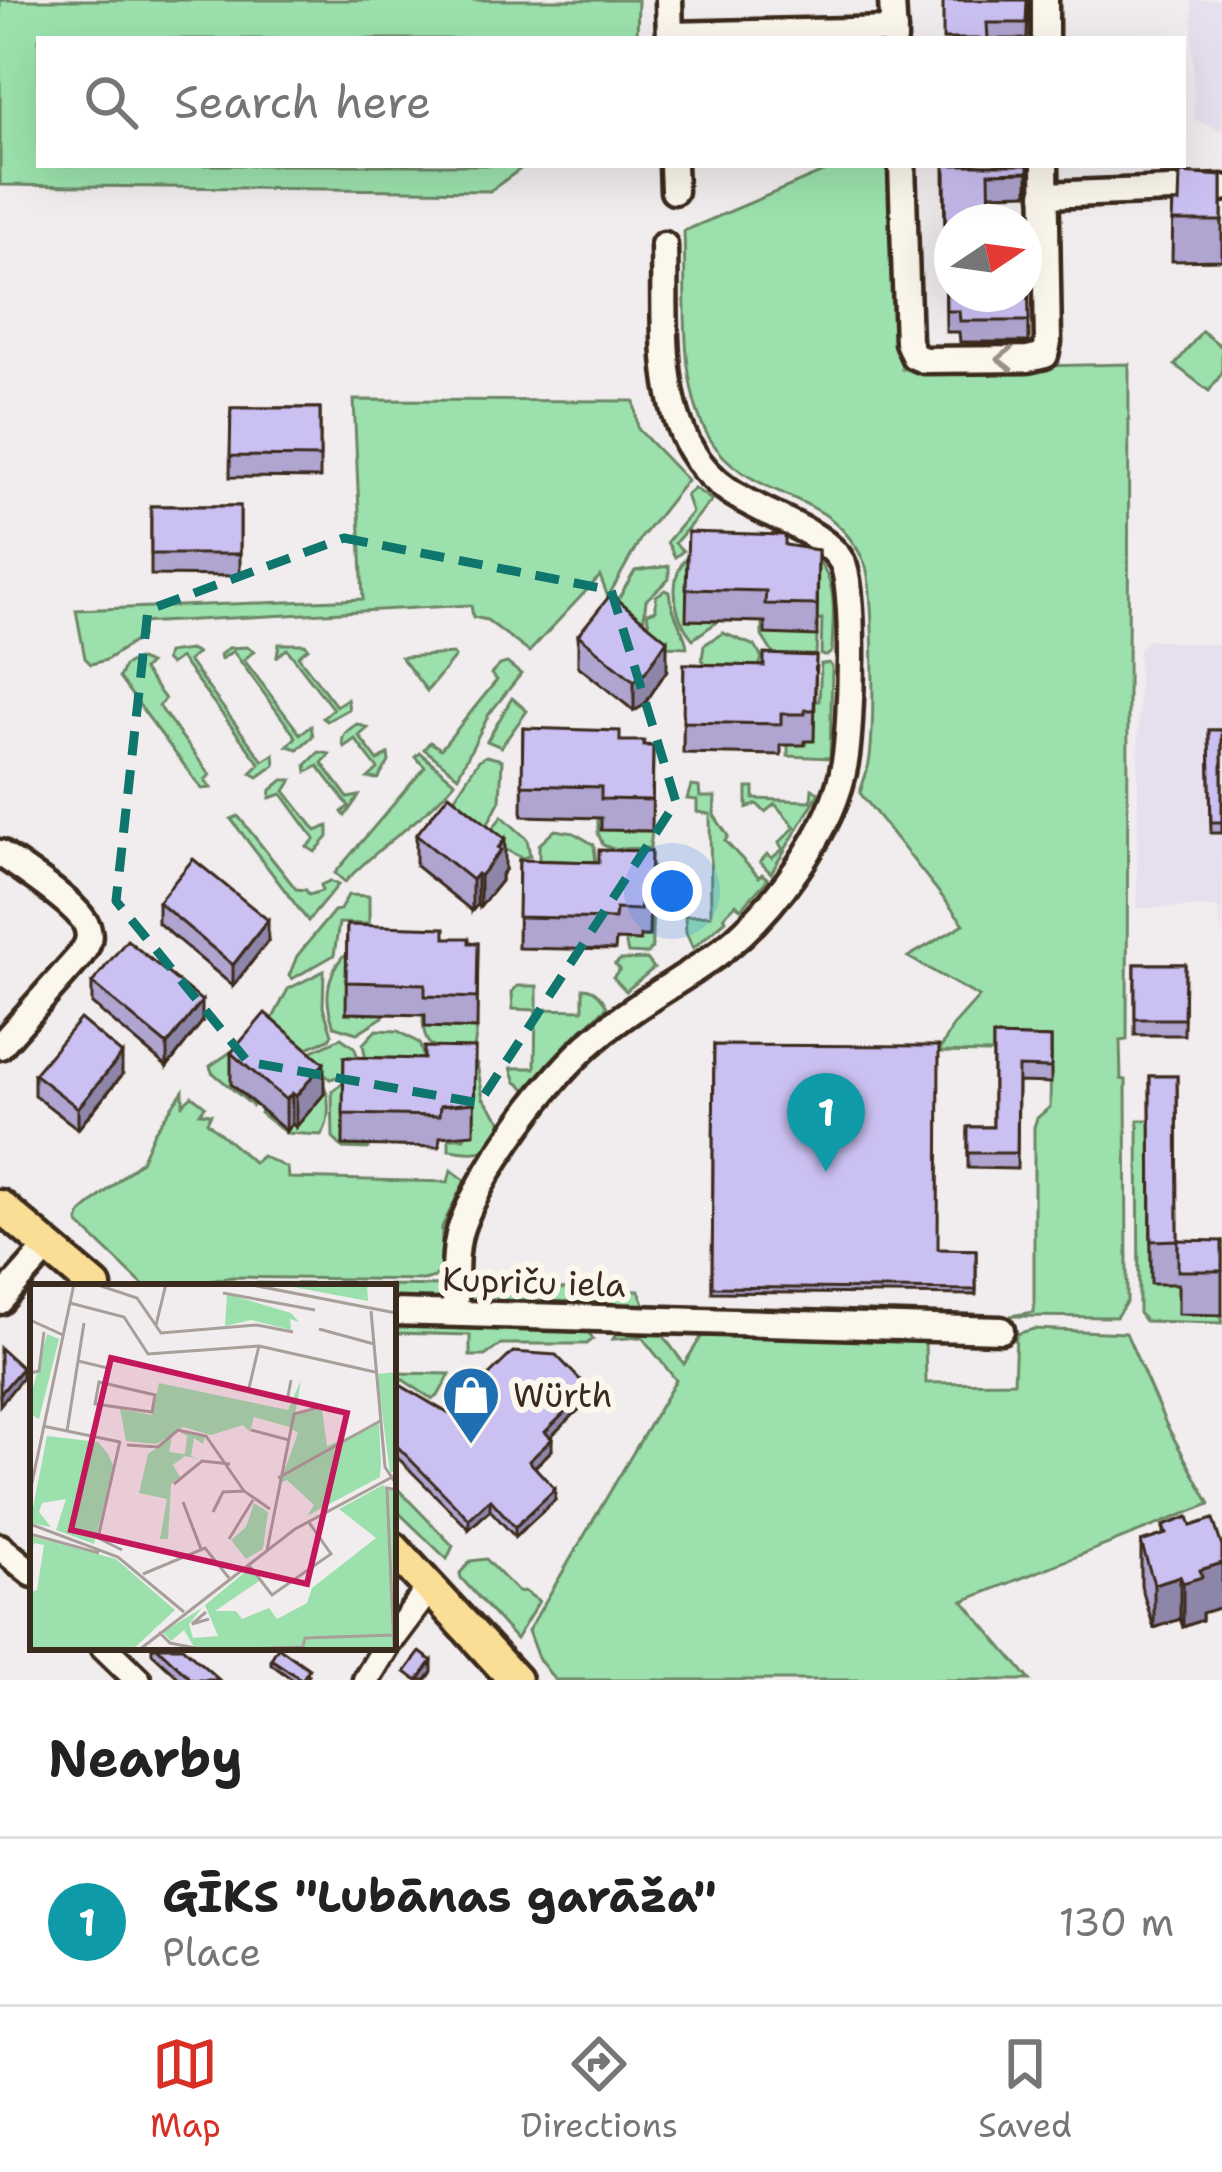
<!DOCTYPE html>
<meta charset="utf-8">
<style>
:root{--surface:#fff;--page:#f6f6f6;--text:#222;--muted:#767676;--line:#e0e0e0;--accent:#d93025}
body{margin:0;font-family:"Shantell Sans",sans-serif;background:var(--page);color:var(--text)}
.compass{position:absolute;left:934px;top:204px;width:108px;height:108px;border-radius:50%;background:var(--surface);box-shadow:0 12px 48px #0002;rotate:77deg}
.you{position:absolute;left:672px;top:891px;width:42px;height:42px;margin:-30px;border:9px solid #fff;border-radius:50%;background:#1a73e8;box-shadow:0 0 0 18px #1a73e833}
.badge{display:grid;place-items:center;width:78px;height:78px;border-radius:50%;background:var(--accent);color:#fff;font-size:39px;font-weight:700}
.pin{position:absolute;translate:-50% -99px;filter:drop-shadow(0 3px 6px #0008)}
.pin::after{content:'';position:absolute;top:63px;width:42px;height:36px;background:inherit;clip-path:polygon(0 0,100% 0,50% 100%)}
.list{margin:0;padding:0;list-style:none}
h2{display:flex;justify-content:space-between;align-items:center;height:156px;margin:0;padding:0 48px;font-size:51px}
h2 small{font-size:39px;font-weight:400;color:var(--muted)}
.list li{display:grid;grid-template-columns:78px 1fr auto;gap:36px;align-items:center;box-sizing:border-box;height:168px;padding:0 48px;border-top:3px solid var(--line)}
.list b{display:block;font-size:45px;white-space:nowrap}
.list p{margin:0;font-size:39px;white-space:nowrap;color:var(--muted)}
.list em{font-size:39px;font-style:normal;color:var(--muted)}
.icon{flex:none;width:66px;height:66px;fill:none;stroke:currentColor;stroke-width:2;stroke-linecap:round;stroke-linejoin:round}
.map{position:relative;flex:none;width:1222px;height:1680px;overflow:hidden}
.search{position:absolute;background:var(--surface);box-shadow:0 12px 48px #0002;left:36px;right:36px;top:36px;height:132px;display:flex;align-items:center;gap:30px;box-sizing:border-box;padding:0 42px;border-radius:0px;color:var(--muted);font-size:45px}
.sheet{height:324px;background:var(--surface)}
nav{display:flex;justify-content:space-around;align-items:center;box-sizing:border-box;height:168px;border-top:3px solid var(--line);background:var(--surface);font-size:33px;color:var(--muted)}
nav a{display:grid;justify-items:center;gap:6px}
nav .on{color:var(--accent)}
.map>svg:first-child{display:block}
.built{fill:#e6dfee}
.green{fill:#9ce1ad;stroke:#6c8666;stroke-width:3}
.lines{fill:none;stroke-linecap:round;stroke-linejoin:round}
.minor-casing{stroke:#3b2a1e;stroke-width:33}
.major-casing{stroke:#3b2a1e;stroke-width:39}
.minor{stroke:#fbf7ec;stroke-width:24}
.major{stroke:#fbde96;stroke-width:30}
.wall{fill:#afa5d0;stroke:#3b2a1e;stroke-width:3}
.shaded-wall{fill:#8e86a9;stroke:#3b2a1e;stroke-width:3}
.building{fill:#cbc0f2;stroke:#3b2a1e;stroke-width:3}
.oneway{stroke:#9b9085}
.marked{fill:none;stroke:#0f766e;stroke-width:9;stroke-dasharray:24 15;stroke-linejoin:round}
.labels{text-anchor:middle;dominant-baseline:central;stroke-width:12;stroke-linejoin:round;paint-order:stroke}
.street-label{font-size:33px;fill:#3b2a1e;stroke:#fbf7ec}
.poi-label{font-size:33px;fill:#3b2a1e;stroke:#fbf7ec;text-anchor:start}
.inset-road{fill:none;stroke:#a89e9a;stroke-width:3}
.view{fill:#c2185b;fill-opacity:0.15;stroke:#c2185b;stroke-width:6}
.inset-edge{fill:none;stroke:#3b2a1e;stroke-width:6}
</style>
<div class="map">
<svg width="1222" height="1680" viewBox="0 0 1222 1680">
<rect width="100%" height="100%" fill="#f1eced"/>
<filter id="ink" filterUnits="userSpaceOnUse"><feTurbulence type="fractalNoise" baseFrequency=".00833" numOctaves="2"/><feDisplacementMap in="SourceGraphic" scale="24" xChannelSelector="R" yChannelSelector="G"/><feConvolveMatrix kernelMatrix="1 2 1 2 8 2 1 2 1" color-interpolation-filters="sRGB"/></filter>
<g filter="url(#ink)">
<g class="built">
<polygon points="1192,0 1222,0 1222,131 1194,119"/>
<polygon points="1148,640 1222,645 1222,938 1218,907 1137,908 1139,649"/>
</g>
<g class="green">
<polygon points="0,0 638,0 637,39 39,39 39,165 526,165 490,191 0,185"/>
<path d="M839 165H893L902 369 1129 364 1127 1040 1120 1041 1121 1079 1126 1080 1127 1271V1301L1116 1317 1010 1316 1034 1312V1127L1037 1118 1050 1107 1051 1054 939 1052 953 1026 979 997 908 957 964 924 860 793C863 781 869 769 870 757 874 726 875 590 865 564 857 545 841 525 824 514 784 489 737 483 710 439 677 386 687 293 684 231Z"/>
<polygon points="1202,331 1222,347 1222,373 1209,391 1175,365"/>
<polygon points="354,400 634,401 638,429 687,480 641,538 608,597 600,576 529,652 487,620 473,617 471,605 140,623 141,637 106,660 91,664 85,658 76,610 363,599"/>
<polygon points="694,488 712,500 675,543 683,551 675,557 667,542 692,512 686,495"/>
<path d="M803 547C841 572 833 611 832 651L827 656 821 655 822 619 812 620 798 550Z"/>
<path d="M691 552 717 616V622L693 639C673 616 666 576 691 552Z"/>
<polygon points="669,566 669,579 646,600 643,625 615,604 635,571"/>
<path d="M665 590 669 592C671 614 685 630 687 647L666 646 650 632 647 613 656 610V596Z"/>
<polygon points="762,622 817,636 816,655 774,655 762,636"/>
<polygon points="723,633 755,646 762,658 758,669 709,671 702,659 704,645"/>
<polygon points="279,644 305,644 308,648 298,656 336,706 347,699 349,709 327,721 323,718 333,709 287,649 277,656"/>
<polygon points="247,647 254,651 244,660 300,734 311,726 313,736 298,749 287,746 296,737 233,651 221,659 220,655 228,648"/>
<polygon points="189,650 197,653 188,661 263,761 274,754 275,765 258,777 251,773 260,764 180,658 170,665 165,660 167,653"/>
<polygon points="453,654 455,657 427,691 401,657"/>
<polygon points="137,659 149,664 143,670 165,699 159,706 210,775 205,780 211,788 202,789 119,678 124,666"/>
<polygon points="507,663 521,674 489,714 458,776 424,749 430,742 441,749 497,680 491,674 500,665"/>
<polygon points="829,663 832,667 830,758 788,756 788,745 810,702 819,701 821,664"/>
<polygon points="512,698 527,711 501,747 487,741"/>
<path d="M357 724 368 728 359 736 378 761 388 754 389 762 378 779 368 778 378 769 355 739 344 747C339 735 348 730 357 724Z"/>
<polygon points="319,752 330,754 322,763 348,798 359,796 345,816 342,812 349,806 318,766 307,772 306,765"/>
<path d="M420 753 455 782C423 821 379 845 345 882L335 873 425 767 415 757Z"/>
<polygon points="486,756 502,760 500,800 484,831 452,802 479,760"/>
<polygon points="283,780 292,780 285,791 316,831 328,826 328,837 315,852 307,847 315,839 282,794 270,798 271,790"/>
<polygon points="691,786 699,787 700,797 715,797 714,815 728,836 725,841 759,877 762,874 768,879 741,909 736,904 724,916 726,920 693,948 686,933 685,916 711,915 710,814 697,812 697,800 687,799"/>
<polygon points="747,788 754,788 754,799 811,801 812,789 819,793 771,873 760,862 767,854 772,858 783,849 779,843 795,827 775,804 765,812 757,804 747,808"/>
<polygon points="238,816 296,889 306,890 309,895 322,891 321,885 330,881 338,885 308,921 231,819"/>
<polygon points="502,816 527,839 530,856 522,858 489,841 487,836"/>
<polygon points="601,817 624,831 652,831 650,848 613,849 603,845 598,833 598,818"/>
<polygon points="555,830 574,833 594,845 596,864 545,867 539,859 539,845"/>
<polygon points="647,859 653,868 652,948 647,954 628,953 625,940 649,936"/>
<polygon points="348,895 369,896 369,924 339,923 334,955 292,979 289,976 297,956 334,911 340,910"/>
<path d="M343 956H374L346 1012 383 1013V1017L357 1033 334 1026C324 1001 326 976 343 956Z"/>
<polygon points="647,959 654,968 626,991 613,977 620,969 615,964 620,960"/>
<polygon points="324,971 323,1007 332,1034 329,1039 302,1050 271,1022 288,989"/>
<path d="M537 986V1009L583 1010V988C595 988 602 997 607 1007L569 1041 526 1089 516 1082 511 1068H535L536 1010 513 1009 512 992 517 986Z"/>
<path d="M423 1016 448 1028 477 1029 474 1048C440 1049 423 1058 423 1016Z"/>
<polygon points="376,1030 398,1031 419,1043 423,1055 420,1063 366,1061 363,1044"/>
<polygon points="256,1035 232,1084 254,1107 212,1072 210,1066"/>
<polygon points="341,1038 354,1047 358,1057 354,1072 330,1079 306,1060 306,1054"/>
<path d="M470 1057 477 1064 483 1098 502 1122C488 1157 483 1154 449 1150V1138H464L470 1095H475Z"/>
<path d="M320 1080C331 1091 331 1123 321 1135L286 1133 260 1113 262 1107 296 1127 307 1108 310 1110 317 1102Z"/>
<polygon points="344,1082 343,1145 370,1146 368,1149 343,1148 333,1138 332,1091"/>
<polygon points="183,1091 183,1104 192,1096 205,1106 200,1113 211,1114 207,1122 254,1163 262,1156 287,1168 288,1178 448,1182 451,1170 465,1180 442,1227 441,1268 435,1277 424,1280 232,1277 177,1287 144,1286 78,1223 81,1213 141,1161 154,1132"/>
<polygon points="1138,1120 1150,1120 1178,1284 1222,1315 1222,1323 1145,1321 1139,1313"/>
<polygon points="246,1283 448,1286 447,1295 440,1301 393,1303 393,1287 211,1287"/>
<polygon points="465,1286 639,1291 647,1310 477,1306 470,1301"/>
<polygon points="393,1320 584,1326 593,1339 587,1344 501,1344 485,1356 470,1356 470,1335 393,1333"/>
<polygon points="619,1329 659,1330 684,1364 702,1336 925,1340 926,1383 1014,1382 1016,1334 1034,1329 1126,1333 1166,1424 1210,1504 963,1601 1030,1680 555,1680 538,1658 528,1631 676,1380 642,1337 613,1339"/>
<polygon points="393,1373 450,1374 438,1396 432,1399"/>
<polygon points="393,1484 453,1546 447,1559 393,1507"/>
<polygon points="486,1559 518,1592 524,1591 539,1601 516,1639 461,1578 460,1573 471,1561"/>
</g>
<g class="lines">
<g class="minor-casing">
<g id="minor">
<polyline points="669,0 670,39"/>
<polyline points="892,0 894,39"/>
<polyline points="1045,0 1045,39"/>
<polyline points="670,35 894,30"/>
<polyline points="673,165 674,191"/>
<polyline points="902,165 908,342 914,356 924,360 1028,359 1045,355 1048,342 1045,165"/>
<polyline points="1045,195 1222,188"/>
<path d="M0 853C20 868 84 907 88 930 91 941 85 949 79 957L0 1046"/>
<polyline points="0,1301 48,1247"/>
<polyline points="393,1312 1001,1330"/>
<path d="M455 1312C456 1283 452 1249 463 1222 486 1164 548 1078 596 1038 633 1006 676 984 716 955 771 915 834 830 845 762 851 728 856 589 842 562 837 553 825 543 816 537 770 509 720 500 691 450 657 392 666 310 664 245"/>
<polyline points="0,1547 33,1574"/>
<polyline points="393,1637 431,1586"/>
<polyline points="104,1647 138,1680"/>
<polyline points="366,1680 386,1647"/>
</g>
</g>
<g class="major-casing">
<g id="major">
<polyline points="0,1206 95,1287"/>
<polyline points="393,1548 515,1680"/>
</g>
</g>
<use href="#minor" class="minor"/>
<use href="#major" class="major"/>
</g>
<g class="wall">
<polygon points="1028,0 1027,39 943,39"/>
<polygon points="944,165 1028,165 1028,193 990,194 952,294 1028,250 1029,342 960,342 959,332 946,332"/>
<polygon points="1222,176 1222,260 1172,261 1173,203 1179,203"/>
<polygon points="231,408 320,408 320,478 230,477"/>
<polygon points="151,506 240,506 240,576 151,575"/>
<polygon points="688,532 818,550 817,636 765,634 765,622 686,620"/>
<polygon points="578,635 667,670 644,705 634,711 578,666"/>
<polygon points="816,656 814,741 805,741 805,745 781,745 781,755 683,753 684,664 764,666"/>
<polygon points="523,728 653,746 652,831 601,830 601,818 522,816"/>
<polygon points="1209,730 1222,730 1222,833 1211,833"/>
<polygon points="416,835 505,870 501,875 501,881 480,907 477,905 472,911 416,866"/>
<polygon points="651,851 649,936 640,936 640,941 616,940 615,950 518,948 519,860 599,862"/>
<polygon points="158,902 268,941 233,986 158,923"/>
<polygon points="347,925 478,943 477,1029 425,1027 425,1015 346,1013"/>
<polygon points="1135,964 1185,964 1184,1035 1135,1035"/>
<polygon points="92,983 202,1022 167,1067 92,1004"/>
<polygon points="993,1036 1051,1038 1051,1083 1018,1082 1017,1169 968,1168 968,1127 993,1127"/>
<polygon points="714,1045 938,1249 976,1250 976,1295 712,1292"/>
<polygon points="475,1048 474,1134 440,1137 439,1147 343,1145 344,1057 424,1059"/>
<polygon points="231,1053 324,1094 296,1127 292,1124 286,1131 231,1084"/>
<polygon points="34,1074 122,1075 78,1129 34,1095"/>
<polygon points="1150,1076 1177,1076 1178,1254 1222,1241 1222,1315 1178,1314 1178,1284 1151,1284"/>
<polygon points="393,1381 449,1414 589,1400 550,1437 552,1450 535,1467 555,1500 515,1537 490,1510 469,1529 393,1453"/>
<polygon points="1163,1526 1202,1613 1202,1620 1183,1627 1180,1619 1154,1628 1141,1586 1141,1542 1163,1535"/>
<polygon points="152,1647 182,1647 219,1680 181,1680 152,1653"/>
<polygon points="271,1659 309,1675 306,1680 293,1680 271,1664"/>
</g>
<g class="shaded-wall">
<polygon points="667,640 667,670 644,705 634,711 634,681"/>
<polygon points="505,839 505,870 501,875 501,881 480,907 480,876"/>
<polygon points="477,874 477,905 472,911 472,880"/>
<polygon points="268,920 268,941 233,986 233,965"/>
<polygon points="202,1001 202,1022 167,1067 167,1045"/>
<polygon points="122,1054 122,1075 78,1129 78,1108"/>
<polygon points="324,1063 324,1094 296,1127 296,1096"/>
<polygon points="292,1093 292,1124 286,1131 286,1100"/>
<polygon points="22,1368 22,1378 0,1405 0,1394"/>
<polygon points="589,1389 589,1400 545,1442 545,1432"/>
<polygon points="552,1439 552,1450 529,1472 529,1461"/>
<polygon points="555,1489 555,1500 515,1537 515,1527"/>
<polygon points="490,1499 490,1510 469,1529 469,1519"/>
<polygon points="1222,1563 1222,1607 1202,1613 1202,1620 1183,1627 1183,1583 1200,1570"/>
<polygon points="1180,1576 1180,1619 1154,1628 1154,1584"/>
<polygon points="432,1661 432,1672 426,1680 418,1680"/>
</g>
<g class="building">
<polygon points="943,0 1027,0 1026,23 987,23 988,39 943,39"/>
<polygon points="945,165 1028,165 1028,172 989,173 990,222 952,222 952,294 1024,294 1024,250 1028,250 1029,321 960,321 959,311 946,311"/>
<polygon points="1180,173 1222,176 1222,221 1172,221 1173,203 1179,203"/>
<polygon points="231,408 320,408 320,457 230,456"/>
<rect x="151" y="506" width="89" height="48"/>
<polygon points="688,532 785,535 785,545 818,550 817,605 765,604 766,591 686,589"/>
<polygon points="611,594 667,640 644,674 634,681 578,635"/>
<polygon points="764,654 816,656 814,710 805,710 805,714 781,714 781,724 683,722 684,664 764,666"/>
<polygon points="523,728 620,731 620,741 644,741 644,746 653,746 652,800 601,799 601,787 522,785"/>
<polygon points="1209,730 1222,730 1222,822 1211,822"/>
<polygon points="449,794 505,839 498,848 501,850 480,876 477,874 472,880 416,835"/>
<polygon points="599,850 651,851 649,906 640,905 640,910 616,909 615,919 518,917 519,860 599,862"/>
<polygon points="193,859 268,920 233,965 158,902"/>
<polygon points="347,925 445,928 445,938 469,938 469,943 478,943 477,998 425,996 425,984 346,982"/>
<polygon points="127,940 202,1001 167,1045 92,983"/>
<polygon points="1135,964 1185,964 1184,1019 1135,1019"/>
<polygon points="265,1013 324,1063 296,1096 292,1093 286,1100 231,1053"/>
<polygon points="80,1019 122,1054 78,1108 34,1074"/>
<polygon points="993,1036 1051,1038 1051,1068 1018,1067 1017,1153 968,1153 968,1127 993,1127"/>
<polygon points="714,1045 939,1046 938,1249 976,1250 976,1290 712,1287"/>
<polygon points="424,1047 475,1048 474,1103 440,1106 439,1116 343,1114 344,1057 424,1059"/>
<polygon points="1150,1076 1177,1076 1178,1240 1151,1241"/>
<polygon points="1178,1240 1222,1241 1222,1271 1178,1271"/>
<polygon points="0,1348 22,1368 0,1394"/>
<polygon points="513,1352 556,1355 589,1389 545,1432 552,1439 529,1461 555,1489 515,1527 490,1499 469,1519 393,1442 393,1381 449,1414"/>
<polygon points="1188,1517 1191,1526 1213,1519 1222,1547 1222,1563 1200,1570 1202,1577 1183,1583 1180,1576 1154,1584 1141,1542 1166,1534 1163,1526"/>
<polygon points="157,1647 182,1647 219,1680 192,1680"/>
<polygon points="278,1647 309,1669 302,1680 271,1659"/>
<polygon points="420,1652 432,1661 418,1680 416,1680 405,1672"/>
</g>
<defs><path id="oneway-chevron" d="M-2-3.5L2.5 0L-2 3.5" fill="none" stroke-width="1.6" stroke-linecap="round" stroke-linejoin="round" transform="scale(3)"/></defs>
<use class="oneway" href="#oneway-chevron" transform="translate(1005 359) rotate(180)"/>
</g>
<path class="marked" d="M344 538 611 590 676 802 479 1103 248 1062 116 901 148 610Z"/>
<defs>
<g id="shop-pin" transform="scale(3)"><path d="M0 17L-7.5 6A9.5 9.5 0 1 1 7.5 6Z" fill="#1f6fb2" stroke="#fbf7ec"/><path d="M-5-2.5h2.3a2.7 3.5 0 0 1 5.4 0H5L5.5 6h-11ZM-1.5-2.5h3a1.5 2.3 0 0 0-3 0Z" fill="#fff"/></g>
</defs>
<g fill-rule="evenodd">
<use href="#shop-pin" x="471" y="1395"/>
</g>
<g class="labels">
<g class="street-label">
<text transform="translate(534 1282) rotate(2)">Kupriču iela</text>
</g>
<g class="poi-label">
<text x="513" y="1395">Würth</text>
</g>
</g>
<g transform="translate(30 1284)">
<rect width="366" height="366" fill="#f1eced"/>
<path d="M247 0H337L338 17ZM197 10 261 29 269 38 260 35 261 46 221 36 195 42ZM17 50 29 55 9 135 0 130V116ZM366 88V186L360 189 347 90ZM271 96 265 131 292 125 297 162 349 139 351 180 350 193 277 232 284 221 257 196 250 199 268 149 259 143 224 133 220 148 213 141 181 151 153 143 127 160 96 157 90 125 122 131 129 99 258 126ZM148 147 175 153 173 160 164 154 161 172 169 175 155 172 143 181 150 193 141 200 138 255H130L137 215 109 209 118 170 142 153 139 168 155 170 157 152ZM17 152 68 158 78 170 84 183 64 260 26 246 36 215 12 219 9 228 21 243 0 239ZM353 201 366 209V366H166L154 346 141 357 133 348 172 324 159 340 163 354 188 352 175 321 220 284 229 297 185 327H206L212 335 239 324 247 335 277 319 282 304 346 254 309 225ZM224 219 238 228 233 265 216 275 201 256 216 243ZM0 252 86 275 145 326 102 366H0V309L7 306 14 261 4 259 0 278Z" fill="#9ce1ad"/>
<path class="inset-road" d="M65 0 107 14 131 49 227 41 263 48M217 0 366 29M193 9 285 26M40 19 94 33 118 70 229 62 345 88M341 27 355 183 366 200M0 36 33 51M126 41 136 0M289 45 344 60M48 77 78 84 75 96M0 89 9 87 14 48M69 98 125 111 122 128 65 120ZM202 104 257 117 261 96M218 108 229 62M13 142 90 158M221 146 259 156M37 147 54 39M90 157 68 254 92 266M97 161 128 163 148 146 176 152 214 207 240 225M248 194 350 137M144 200 172 177 200 180M0 208 44 0M153 218 171 265M183 228 193 208 214 207M0 240 88 273 154 328M0 250 69 269M199 255 223 216M237 266 264 130 291 123M218 280 242 311 301 270 278 237M113 290 175 264 199 294M176 328 162 340 179 335M129 348 140 359 165 364M109 366 265 245 366 191M189 366 273 363M272 366 275 354 362 351M364 366 357 204 366 206"/>
<path class="view" d="M81 74 317 129 277 300 41 246Z"/>
<rect width="366" height="366" class="inset-edge"/>
</g>
</svg>
<svg class="compass" viewBox="-18 -18 36 36"><path d="M0-13l5 13h-10z" fill="#e53935"/><path d="M0 13l5-13h-10z" fill="#767676"/></svg>
<div class="you"></div>
<div class="pin badge" style="left:826px;top:1172px;background:#0f9aa8">1</div>
<div class="search"><svg class="icon" aria-label="search" viewBox="0 0 24 24"><circle cx="10" cy="10" r="6"/><path d="M15 15l6 6"/></svg>Search here</div>
</div>
<section class="sheet">
<h2>Nearby<small></small></h2>
<ul class="list">
<li><span class="badge" style="background:#0f9aa8">1</span><div><b>GĪKS &quot;Lubānas garāža&quot;</b><p>Place</p></div><em>130 m</em></li>
</ul>
</section>
<nav>
<a class="on"><svg class="icon" aria-label="map" viewBox="0 0 24 24"><path d="M3 6l6-2 6 2 6-2v14l-6 2-6-2-6 2zM9 4v14M15 6v14"/></svg>Map</a>
<a><svg class="icon" aria-label="directions" viewBox="0 0 24 24"><path d="M12 3l9 9-9 9-9-9zM9 14v-3h6M13 9l2 2-2 2"/></svg>Directions</a>
<a><svg class="icon" aria-label="saved" viewBox="0 0 24 24"><path d="M7 4h10v16l-5-4-5 4z"/></svg>Saved</a>
</nav>
